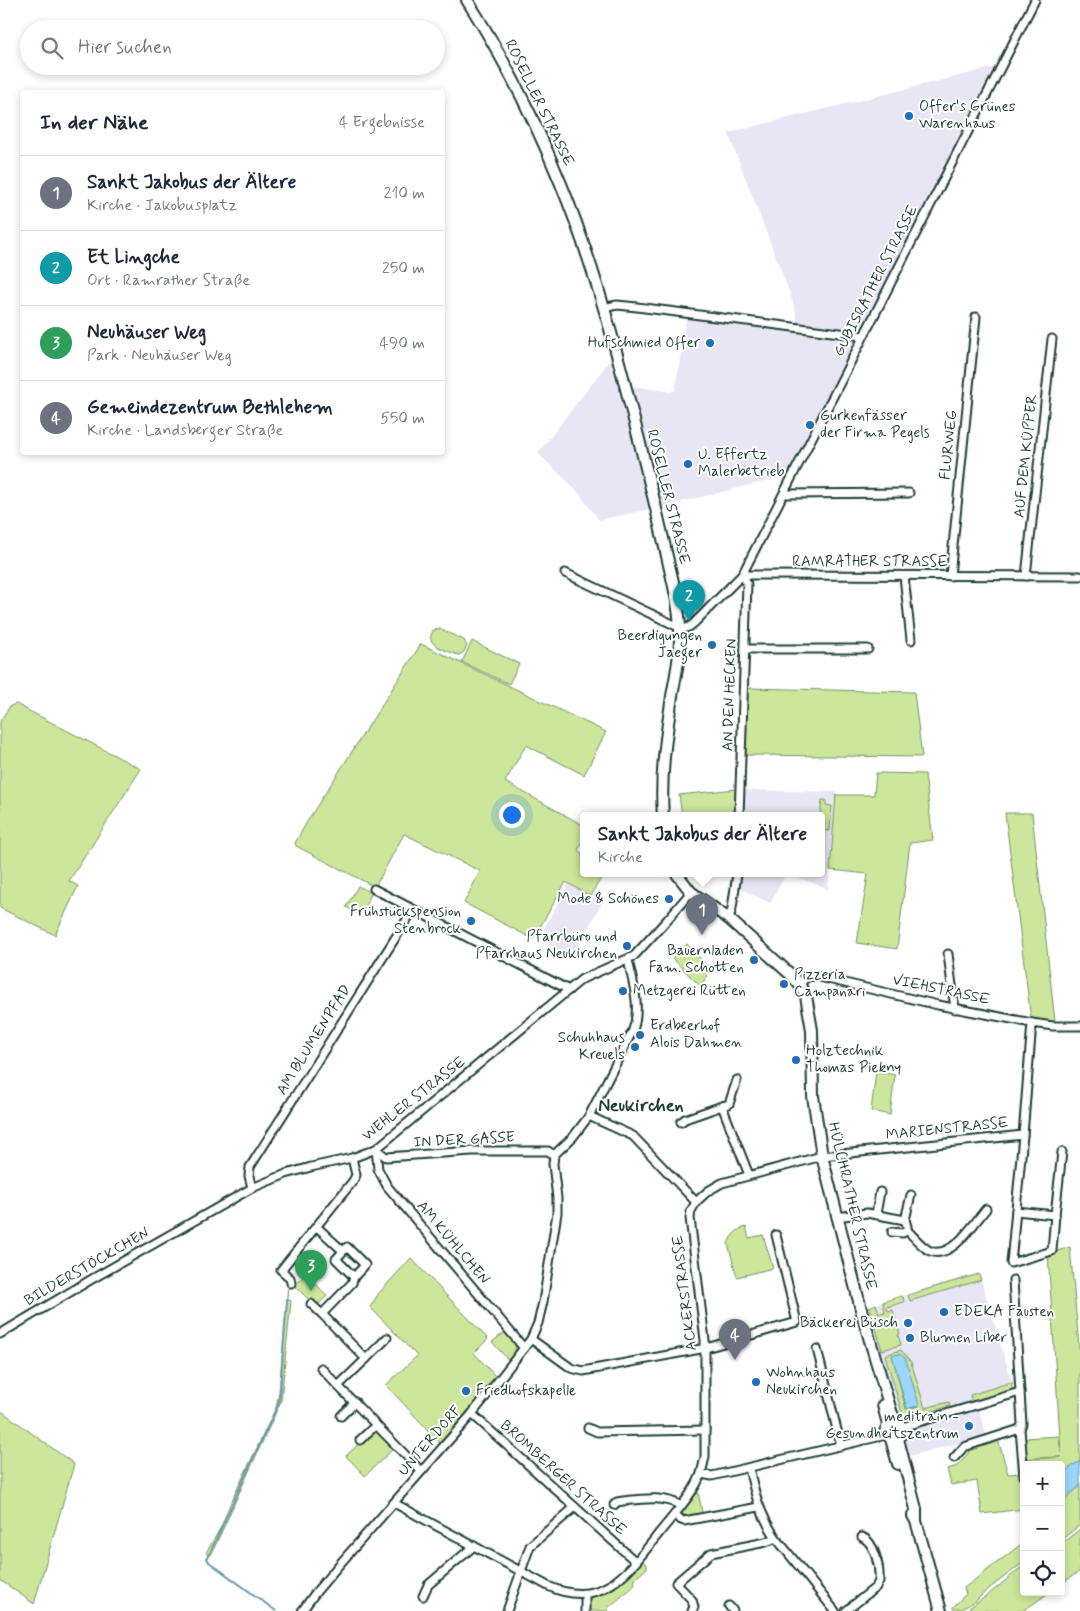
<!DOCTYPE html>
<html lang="de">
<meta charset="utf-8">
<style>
:root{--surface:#fff;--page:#f2f2f3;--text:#1f2937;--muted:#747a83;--line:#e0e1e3;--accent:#2563eb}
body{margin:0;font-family:Mynerve,sans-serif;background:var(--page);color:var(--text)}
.controls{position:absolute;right:15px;bottom:15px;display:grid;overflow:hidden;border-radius:5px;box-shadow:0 2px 8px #0003}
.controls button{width:45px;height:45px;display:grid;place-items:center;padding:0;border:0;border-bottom:1px solid var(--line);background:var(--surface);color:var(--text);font:25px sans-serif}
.you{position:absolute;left:511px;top:814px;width:18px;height:18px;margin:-12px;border:4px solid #fff;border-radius:50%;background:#1a73e8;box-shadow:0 0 0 8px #1a73e833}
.badge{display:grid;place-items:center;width:32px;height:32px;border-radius:50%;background:var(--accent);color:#fff;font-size:16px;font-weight:700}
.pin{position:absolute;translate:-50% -41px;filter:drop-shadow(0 1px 2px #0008)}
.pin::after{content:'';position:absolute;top:26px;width:18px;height:15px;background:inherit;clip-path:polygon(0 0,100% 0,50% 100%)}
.popup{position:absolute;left:580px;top:812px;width:245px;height:65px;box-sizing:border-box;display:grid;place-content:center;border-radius:5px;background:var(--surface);filter:drop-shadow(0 1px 4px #0005);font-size:16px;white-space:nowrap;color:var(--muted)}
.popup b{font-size:19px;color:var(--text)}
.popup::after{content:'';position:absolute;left:50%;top:100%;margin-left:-10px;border:10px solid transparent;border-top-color:var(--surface)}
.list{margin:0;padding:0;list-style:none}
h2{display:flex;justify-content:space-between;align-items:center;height:65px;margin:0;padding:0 20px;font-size:21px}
h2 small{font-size:16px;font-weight:400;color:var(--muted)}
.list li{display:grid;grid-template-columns:32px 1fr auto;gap:15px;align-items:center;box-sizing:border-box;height:75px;padding:0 20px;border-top:1px solid var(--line)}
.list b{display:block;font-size:19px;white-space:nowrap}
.list p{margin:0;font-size:16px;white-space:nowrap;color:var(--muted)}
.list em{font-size:16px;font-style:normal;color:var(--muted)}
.icon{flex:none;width:28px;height:28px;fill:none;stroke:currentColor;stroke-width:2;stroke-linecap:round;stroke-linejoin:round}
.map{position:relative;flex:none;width:1080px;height:1611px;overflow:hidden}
.search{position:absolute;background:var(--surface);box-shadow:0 2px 8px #0003;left:20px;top:20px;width:425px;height:55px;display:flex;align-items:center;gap:12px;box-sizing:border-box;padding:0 18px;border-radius:28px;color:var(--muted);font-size:19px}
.panel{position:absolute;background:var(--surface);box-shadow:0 2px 8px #0003;left:20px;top:90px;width:425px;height:365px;border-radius:5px}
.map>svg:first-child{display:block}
.built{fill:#e8e6f4}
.green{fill:#cce69c;stroke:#769268;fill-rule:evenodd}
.water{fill:#9cd6fc;stroke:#6a99ac}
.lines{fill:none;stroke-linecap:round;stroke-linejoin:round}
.stream{stroke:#6a99ac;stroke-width:2}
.street-casing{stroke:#1f3d34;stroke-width:11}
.secondary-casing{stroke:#1f3d34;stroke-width:14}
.street{stroke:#fff;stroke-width:7}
.secondary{stroke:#fff;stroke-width:10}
.poi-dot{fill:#1f6fb2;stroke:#fff;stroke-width:2}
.labels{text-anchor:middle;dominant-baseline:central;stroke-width:4;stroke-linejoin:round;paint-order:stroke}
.street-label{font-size:15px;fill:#1f3d34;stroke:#fff}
.poi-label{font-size:15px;fill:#1f3d34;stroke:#fff;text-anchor:start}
.quarter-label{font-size:18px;font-weight:bold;fill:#1f3d34;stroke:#fff}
</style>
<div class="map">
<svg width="1080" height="1611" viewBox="0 0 1080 1611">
<rect width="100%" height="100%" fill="#fff"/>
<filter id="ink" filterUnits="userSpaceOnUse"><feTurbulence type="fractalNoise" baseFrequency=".02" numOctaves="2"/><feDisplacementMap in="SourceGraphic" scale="10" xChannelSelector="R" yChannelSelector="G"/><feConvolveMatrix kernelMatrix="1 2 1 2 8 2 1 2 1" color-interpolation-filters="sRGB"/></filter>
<g filter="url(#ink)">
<g class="built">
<polygon points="999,66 863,332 794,323 797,321 796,313 789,291 728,133"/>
<polygon points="686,318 858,340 792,475 660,507 599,520 578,492 538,453 611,359 619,387 631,386 672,392 672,390 675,391"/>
<polygon points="743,790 837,792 828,889 789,874 821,874 821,816 742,816"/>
<polygon points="744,874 787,874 785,875 770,903 737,887"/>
<polygon points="569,883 602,903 571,958 538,939"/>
<polygon points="979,1273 1012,1382 974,1394 987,1436 909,1456 868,1306"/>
</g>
<g class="green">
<path d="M440 629 464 640 467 646 464 652 459 655 455 654C445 650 422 644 434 630Z"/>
<polygon points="472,641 519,664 509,684 462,662"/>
<polygon points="421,644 606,732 584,775 526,745 505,782 583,825 583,842 578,850 583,854 583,874 604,874 590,896 566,882 533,939 464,903 480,871 404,834 375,887 296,846 295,843 308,820"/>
<polygon points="747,688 914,692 922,757 744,755"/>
<polygon points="16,704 141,769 69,881 78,886 55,935 0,908 0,721 10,706"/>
<polygon points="876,773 925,774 933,840 910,843 897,949 857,943 868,874 830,870 836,795 874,795"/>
<polygon points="736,789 735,816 682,816 679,795"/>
<polygon points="822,800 826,800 826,805 832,806 830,831 823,830 821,854 820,816"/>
<polygon points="1005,813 1032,813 1055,1022 1047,1022 1031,1019"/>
<polygon points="358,886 372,893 360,915 346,907"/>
<polygon points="687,944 710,969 701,987 672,958"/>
<polygon points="876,1071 895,1075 890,1115 871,1111"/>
<path d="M746 1227 749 1238 763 1235 773 1268 737 1277 728 1244C731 1235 737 1229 746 1227Z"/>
<polygon points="1070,1247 1080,1357 1080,1461 1061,1474 1061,1465 1026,1465 1026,1459 1061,1457 1025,1459 1023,1438 1059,1436 1061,1453 1048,1254"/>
<polygon points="411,1258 488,1339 474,1353 497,1378 470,1411 469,1410 440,1443 386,1385 417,1356 370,1307 379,1293"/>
<polygon points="306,1273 327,1296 316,1307 295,1286"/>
<polygon points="979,1274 981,1280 910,1301 908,1295"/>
<polygon points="901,1296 903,1297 904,1302 887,1307 888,1311 893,1310 900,1334 898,1335 901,1345 882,1350 870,1307 876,1304 879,1313 885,1312 883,1302"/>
<polygon points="287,1299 291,1301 281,1401 211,1555 209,1556 206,1553 207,1551 221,1527 230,1504 276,1408 279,1392"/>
<path d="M505 1332C516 1344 520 1346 509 1361L492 1342Z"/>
<path d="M901 1350 911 1362 925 1408 949 1402 950 1406 906 1419 903 1416 885 1355ZM892 1355 905 1358 919 1406 906 1409Z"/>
<polygon points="1012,1382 1012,1390 972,1402 970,1395"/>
<polygon points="0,1410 74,1464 34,1604 0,1580"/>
<polygon points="374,1429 393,1449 365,1476 346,1456"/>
<polygon points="998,1439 1008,1474 1021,1473 1024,1509 982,1514 977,1481 951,1485 947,1469 958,1466 973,1447"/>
<polygon points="1080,1486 1080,1525 1061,1540 1061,1502"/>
<polygon points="698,1492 703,1516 686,1519 682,1512"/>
<polygon points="1080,1529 1080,1571 1061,1584 1061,1544"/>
<polygon points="1024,1542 1024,1562 986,1591 975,1602 961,1609 953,1609 953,1607 966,1594 964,1588"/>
<polygon points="642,1562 647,1564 647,1568 635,1579 634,1586 608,1608 608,1611 589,1611 590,1601 592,1597 606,1592 620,1584"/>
<polygon points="1024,1565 1024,1592 1050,1592 1023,1611 965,1611 988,1595"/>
</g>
<g class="water">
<polygon points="900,1354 905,1358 907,1363 919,1405 907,1409 892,1355"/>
<polygon points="1080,1461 1080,1486 1061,1502 1061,1474"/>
</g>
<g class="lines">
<g class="stream">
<polyline points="208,1557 279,1402 288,1289"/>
<polyline points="207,1558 209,1562 276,1611"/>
</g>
<g class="street-casing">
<g id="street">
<polyline points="603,308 617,305 637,307 863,336"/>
<polyline points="784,494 909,493"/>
<polyline points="565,573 683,629 689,627 694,623 742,575 1035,0"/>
<polyline points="742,575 1080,576"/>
<polyline points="904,576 911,640"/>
<polyline points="950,576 976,317"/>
<polyline points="1026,576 1052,339"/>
<polyline points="745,649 868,649"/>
<polyline points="739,816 747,584 742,575"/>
<polyline points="374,889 569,990"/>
<polyline points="729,919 732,908 737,874"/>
<polyline points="948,954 955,1009"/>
<polyline points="799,984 807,977 815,976 938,1005 1032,1023 1053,1026 1080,1026"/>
<polyline points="737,1080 729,1104 722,1106 749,1175"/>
<polyline points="681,1122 685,1119 722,1106"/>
<polyline points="1023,1135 1011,1263 1052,1251 1055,1215"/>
<polyline points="376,1149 378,1169 387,1186 524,1348"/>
<polyline points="376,1149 386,1157 472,1151 548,1151 554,1155"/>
<path d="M554 1155 573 1137 589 1116 633 1030C641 1007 633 983 628 960"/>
<polyline points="252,1188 249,1176 250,1167 413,910"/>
<polyline points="696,1202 708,1191 722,1183 822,1156 1023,1135 1032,1023"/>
<polyline points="1016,1211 1055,1215 1062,1152"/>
<polyline points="876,1214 880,1192"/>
<polyline points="836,1217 867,1213 905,1220"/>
<polyline points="317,1227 343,1251"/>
<path d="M907 1230C914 1237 922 1247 930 1251 952 1260 974 1223 986 1209"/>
<polyline points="892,1232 903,1233 907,1230 907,1226 905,1220 911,1195"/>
<polyline points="354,1277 336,1259 347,1247 365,1265 354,1277 352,1283 322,1314 366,1359 338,1386 421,1471"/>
<polyline points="1013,1280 1022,1424 1020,1429"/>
<polyline points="291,1283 290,1278 281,1270 353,1181 356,1175 352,1158"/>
<polyline points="311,1304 322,1314"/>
<polyline points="0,1334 92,1279 252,1188 286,1174 311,1167 352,1158 376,1149 582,979 634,956 667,920 691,892"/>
<polyline points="531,1339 571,1368 583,1371 706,1348 797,1322 776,1235"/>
<polyline points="817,1349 841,1446"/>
<polyline points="366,1359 387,1338"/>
<polyline points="321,1368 338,1386"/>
<polyline points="472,1414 636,1562"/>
<polyline points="341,1416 355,1402"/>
<polyline points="902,1427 1020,1392"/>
<polyline points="588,1428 597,1432 705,1430"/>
<polyline points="360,1440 376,1425"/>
<polyline points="954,1458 964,1447 1020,1429 1024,1476"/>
<path d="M749 1468C755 1495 760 1514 776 1538L835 1611"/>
<polyline points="701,1474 712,1476 886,1435"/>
<path d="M394 1503 548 1586C603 1611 630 1570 660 1532 673 1516 687 1501 697 1483L701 1474 705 1457V1340L690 1218 691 1211 696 1202 633 1136 589 1116"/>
<path d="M614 1505 617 1502 623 1501C642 1499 664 1495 681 1506"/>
<polyline points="675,1514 681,1520 684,1521 759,1507"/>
<polyline points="585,1594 585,1611"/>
<polyline points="423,1596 428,1585 474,1546"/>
<polyline points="729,1606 733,1611"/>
<polyline points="302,1611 316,1592 338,1566 472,1414 531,1339 538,1323 543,1302 557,1213 557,1198 553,1164 554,1155"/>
<polyline points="507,1611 530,1546 575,1507"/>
<polyline points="692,1611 694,1607 692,1600 676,1583 711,1553 766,1542 776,1538"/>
<path d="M846 1611 876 1587 879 1581C880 1568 875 1542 862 1537"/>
</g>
</g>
<g class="secondary-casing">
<g id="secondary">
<path d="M467 0C504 58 535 120 561 184 599 277 623 375 647 472 655 503 662 534 669 565 674 585 679 607 680 628 681 651 676 674 672 696 666 736 660 776 663 816"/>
<polyline points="677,874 691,892 729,919 789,973 799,984 806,996 812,1030 813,1096 822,1156 863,1317 891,1411 896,1423 902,1427 902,1434 898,1439 916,1509 916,1521"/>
<polyline points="883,1405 888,1425 885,1432 891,1439 898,1464"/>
<polyline points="913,1516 916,1521 941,1611"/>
</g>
</g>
<use href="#street" class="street"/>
<use href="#secondary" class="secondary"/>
</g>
</g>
<g class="poi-dot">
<circle cx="909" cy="116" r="5"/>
<circle cx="710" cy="343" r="5"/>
<circle cx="810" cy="425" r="5"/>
<circle cx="688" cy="464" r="5"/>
<circle cx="712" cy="645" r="5"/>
<circle cx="669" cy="899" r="5"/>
<circle cx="471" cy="921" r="5"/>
<circle cx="627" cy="946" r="5"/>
<circle cx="754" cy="960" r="5"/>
<circle cx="784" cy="984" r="5"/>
<circle cx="623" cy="991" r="5"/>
<circle cx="640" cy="1035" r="5"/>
<circle cx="635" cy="1047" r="5"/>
<circle cx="796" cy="1060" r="5"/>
<circle cx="944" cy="1312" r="5"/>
<circle cx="908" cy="1323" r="5"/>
<circle cx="910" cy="1338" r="5"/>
<circle cx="756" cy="1382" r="5"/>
<circle cx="466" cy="1391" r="5"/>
<circle cx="969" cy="1426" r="5"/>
</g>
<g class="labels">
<g class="street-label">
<text transform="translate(539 103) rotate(64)">ROSELLER STRASSE</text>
<text transform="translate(876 281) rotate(-63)">GUBISRATHER STRASSE</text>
<text transform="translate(949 445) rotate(-84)">FLURWEG</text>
<text transform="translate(1026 456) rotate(-84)">AUF DEM KÜPPER</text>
<text transform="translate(668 497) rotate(76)">ROSELLER STRASSE</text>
<text x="870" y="562">RAMRATHER STRASSE</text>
<text transform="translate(730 695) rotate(-88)">AN DEN HECKEN</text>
<text transform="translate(941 990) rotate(12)">VIEHSTRASSE</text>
<text transform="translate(314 1040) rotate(-58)">AM BLUMENPFAD</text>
<text transform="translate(414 1099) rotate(-38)">WEHLER STRASSE</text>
<text transform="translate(947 1129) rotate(-6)">MARIENSTRASSE</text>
<text transform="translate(464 1140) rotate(-3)">IN DER GASSE</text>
<text transform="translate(852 1206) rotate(77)">HÜLCHRATHER STRASSE</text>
<text transform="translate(453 1243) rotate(50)">AM KÜHLCHEN</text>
<text transform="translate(87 1267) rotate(-30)">BILDERSTÖCKCHEN</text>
<text transform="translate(685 1293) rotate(-97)">ACKERSTRASSE</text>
<text transform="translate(430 1441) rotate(-49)">UNTERDORF</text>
<text transform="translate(563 1478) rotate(42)">BROMBERGER STRASSE</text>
</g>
<g class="poi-label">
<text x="919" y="107">Offer's Grünes<tspan x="919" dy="17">Warenhaus</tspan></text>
<text x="700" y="343" text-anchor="end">Hufschmied Offer</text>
<text x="820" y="416">Gurkenfässer<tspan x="820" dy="17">der Firma Pegels</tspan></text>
<text x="698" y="455">U. Effertz<tspan x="698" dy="17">Malerbetrieb</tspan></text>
<text x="702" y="636" text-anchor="end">Beerdigungen<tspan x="702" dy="17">Jaeger</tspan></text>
<text x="659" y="899" text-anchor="end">Mode &amp; Schönes</text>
<text x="461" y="912" text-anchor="end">Frühstückspension<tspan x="461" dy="17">Stenbrock</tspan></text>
<text x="617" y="937" text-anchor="end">Pfarrbüro und<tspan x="617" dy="17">Pfarrhaus Neukirchen</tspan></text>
<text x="744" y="951" text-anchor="end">Bauernladen<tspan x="744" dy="17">Fam. Schotten</tspan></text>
<text x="794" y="975">Pizzeria<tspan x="794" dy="17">Campanari</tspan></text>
<text x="633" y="991">Metzgerei Rütten</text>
<text x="650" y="1026">Erdbeerhof<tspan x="650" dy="17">Alois Dahmen</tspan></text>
<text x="625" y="1038" text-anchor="end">Schuhhaus<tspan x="625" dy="17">Kreuels</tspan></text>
<text x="806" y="1051">Holztechnik<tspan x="806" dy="17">Thomas Piekny</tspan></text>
<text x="954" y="1312">EDEKA Fausten</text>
<text x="898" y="1323" text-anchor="end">Bäckerei Büsch</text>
<text x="920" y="1338">Blumen Liber</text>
<text x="766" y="1373">Wohnhaus<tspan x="766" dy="17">Neukirchen</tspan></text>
<text x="476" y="1391">Friedhofskapelle</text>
<text x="959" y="1417" text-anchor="end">meditrain -<tspan x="959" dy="17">Gesundheitszentrum</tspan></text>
</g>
<g class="quarter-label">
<text x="641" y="1106">Neukirchen</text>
</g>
</g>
</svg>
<div class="controls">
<button>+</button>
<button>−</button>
<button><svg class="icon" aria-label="locate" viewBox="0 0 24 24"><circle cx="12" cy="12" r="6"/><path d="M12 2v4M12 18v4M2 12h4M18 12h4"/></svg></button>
</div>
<div class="you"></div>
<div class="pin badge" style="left:702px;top:935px;background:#6b7280">1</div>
<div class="popup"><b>Sankt Jakobus der Ältere</b>Kirche</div>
<div class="pin badge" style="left:689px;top:621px;background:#0f9aa8">2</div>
<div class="pin badge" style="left:311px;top:1291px;background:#2e9e5b">3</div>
<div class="pin badge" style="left:735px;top:1360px;background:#6b7280">4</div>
<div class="search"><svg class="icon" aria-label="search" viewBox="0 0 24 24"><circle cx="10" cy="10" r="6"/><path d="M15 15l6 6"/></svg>Hier suchen</div>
<section class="panel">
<h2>In der Nähe<small>4 Ergebnisse</small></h2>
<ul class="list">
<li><span class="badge" style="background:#6b7280">1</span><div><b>Sankt Jakobus der Ältere</b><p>Kirche · Jakobusplatz</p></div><em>210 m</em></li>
<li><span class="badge" style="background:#0f9aa8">2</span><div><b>Et Lingche</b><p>Ort · Ramrather Straße</p></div><em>250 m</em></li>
<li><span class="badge" style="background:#2e9e5b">3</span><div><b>Neuhäuser Weg</b><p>Park · Neuhäuser Weg</p></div><em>490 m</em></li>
<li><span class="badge" style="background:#6b7280">4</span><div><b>Gemeindezentrum Bethlehem</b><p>Kirche · Landsberger Straße</p></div><em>550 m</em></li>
</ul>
</section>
</div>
